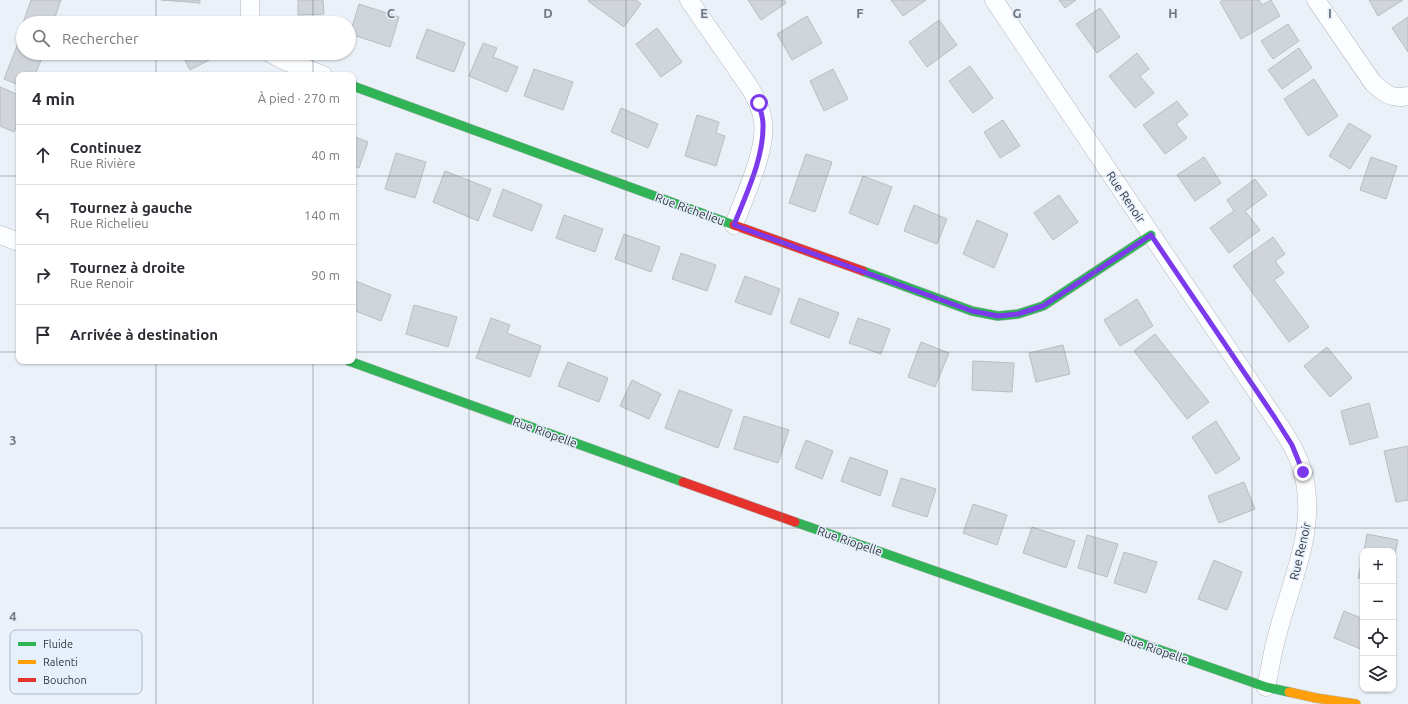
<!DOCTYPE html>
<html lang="fr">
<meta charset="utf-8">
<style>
:root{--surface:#fff;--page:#f7f7f7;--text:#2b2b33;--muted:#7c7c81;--line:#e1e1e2}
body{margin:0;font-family:Ubuntu,sans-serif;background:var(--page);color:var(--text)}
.controls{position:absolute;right:12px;bottom:12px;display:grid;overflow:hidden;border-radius:8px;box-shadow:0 1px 3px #0004}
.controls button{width:36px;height:36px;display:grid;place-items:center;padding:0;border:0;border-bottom:1px solid var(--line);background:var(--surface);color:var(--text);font:20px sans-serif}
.stop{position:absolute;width:12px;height:12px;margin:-9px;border:3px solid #7c3aed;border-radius:50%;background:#fff}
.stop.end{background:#7c3aed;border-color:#fff;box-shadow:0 1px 4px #0008}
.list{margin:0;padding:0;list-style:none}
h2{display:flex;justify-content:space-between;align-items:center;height:52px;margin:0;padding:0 16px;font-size:17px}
h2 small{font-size:13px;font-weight:400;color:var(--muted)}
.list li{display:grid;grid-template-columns:26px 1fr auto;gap:12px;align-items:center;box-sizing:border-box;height:60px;padding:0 16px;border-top:1px solid var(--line)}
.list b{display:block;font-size:15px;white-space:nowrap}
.list p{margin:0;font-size:13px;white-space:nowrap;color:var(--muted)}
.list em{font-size:13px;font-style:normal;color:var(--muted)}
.icon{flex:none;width:22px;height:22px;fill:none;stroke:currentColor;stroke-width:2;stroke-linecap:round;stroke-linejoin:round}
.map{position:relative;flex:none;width:1408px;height:704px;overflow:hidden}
.search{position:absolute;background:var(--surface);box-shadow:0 1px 3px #0004;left:16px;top:16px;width:340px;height:44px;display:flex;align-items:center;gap:10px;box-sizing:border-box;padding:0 14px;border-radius:22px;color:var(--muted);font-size:15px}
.panel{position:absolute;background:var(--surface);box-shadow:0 1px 3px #0004;left:16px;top:72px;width:340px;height:292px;border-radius:8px}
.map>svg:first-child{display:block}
.building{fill:#d0d4db;stroke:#b9bec4}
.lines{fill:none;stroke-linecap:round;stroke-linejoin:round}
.street-casing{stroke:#b4b9bf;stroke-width:19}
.fast-casing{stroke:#b4b9bf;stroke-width:10}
.slow-casing{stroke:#b4b9bf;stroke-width:10}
.jam-casing{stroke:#b4b9bf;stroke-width:10}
.street{stroke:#fcfdfe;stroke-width:18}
.fast{stroke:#30b455;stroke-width:9}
.slow{stroke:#ff9f0a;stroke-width:9}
.jam{stroke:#e5322d;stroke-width:9}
.route{stroke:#7c3aed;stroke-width:5}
.grid{fill:none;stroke:#73787f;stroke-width:1;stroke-opacity:0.55}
.labels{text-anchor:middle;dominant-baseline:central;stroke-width:3;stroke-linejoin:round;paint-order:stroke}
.street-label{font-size:12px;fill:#33373e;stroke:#e6f0fd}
.key{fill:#e6f0fd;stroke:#b0b8c4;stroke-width:1}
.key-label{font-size:11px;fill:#33373e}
.grid-label{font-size:13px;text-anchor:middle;font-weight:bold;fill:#73787f;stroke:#e6f0fd;stroke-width:3;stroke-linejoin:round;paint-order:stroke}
</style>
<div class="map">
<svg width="1408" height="704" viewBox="0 0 1408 704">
<rect width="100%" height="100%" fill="#ebf1f8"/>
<g class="building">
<polygon points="31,0 61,0 53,23 23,23"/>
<polygon points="161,0 200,0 200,3"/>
<polygon points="298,0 323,0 324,14 298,15"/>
<polygon points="589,0 636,0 641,4 624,27 588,1"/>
<polygon points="748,0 784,0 786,3 761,20"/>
<polygon points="891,0 926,0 903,16"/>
<polygon points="1059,0 1076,0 1065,8"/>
<polygon points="1223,0 1259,0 1262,5 1271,0 1280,16 1241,39 1220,2"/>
<polygon points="1369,0 1403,0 1378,16"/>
<polygon points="359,4 399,17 390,47 350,34"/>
<polygon points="1100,8 1120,37 1097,53 1076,24"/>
<polygon points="807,16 822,43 792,60 777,34"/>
<polygon points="1408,17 1408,52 1392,28"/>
<polygon points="939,20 957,45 927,67 909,42"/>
<polygon points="1288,24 1299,41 1273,59 1261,41"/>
<polygon points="657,28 682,62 661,77 636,44"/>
<polygon points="427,29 465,43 454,72 416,58"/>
<polygon points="22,33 23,33 23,53 44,53 35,75 19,75 19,85 4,79"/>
<polygon points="483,43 497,48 493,57 518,67 507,92 469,76"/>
<polygon points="1299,48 1312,68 1282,89 1268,70"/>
<polygon points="181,53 213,53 215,57 190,70"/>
<polygon points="1137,53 1149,69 1140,76 1154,93 1135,108 1109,76"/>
<polygon points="970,66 993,98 973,113 949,81"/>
<polygon points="534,69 573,82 563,110 524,96"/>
<polygon points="833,69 848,99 824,111 810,81"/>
<polygon points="1314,79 1338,116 1308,136 1284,99"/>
<polygon points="0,87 19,95 19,119 14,132 0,126"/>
<polygon points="1177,101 1188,115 1176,124 1187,138 1165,154 1143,125"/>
<polygon points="621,108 658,124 648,148 611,132"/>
<polygon points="697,115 719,122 716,133 725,136 716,166 685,156"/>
<polygon points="1003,120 1020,146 1000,158 984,132"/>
<polygon points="1349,123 1371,136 1350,169 1329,156"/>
<polygon points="353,136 368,142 359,168 353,166"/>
<polygon points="396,153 426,162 415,198 385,189"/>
<polygon points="806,154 832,162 815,212 789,203"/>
<polygon points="1204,157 1221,183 1195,201 1177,175"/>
<polygon points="1371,157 1397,166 1386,199 1360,190"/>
<polygon points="445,171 491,189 478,221 433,202"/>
<polygon points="863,176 892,187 878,225 849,213"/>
<polygon points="1255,179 1267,195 1245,211 1260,230 1229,253 1210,228 1234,211 1227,200"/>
<polygon points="503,189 542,205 532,231 493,216"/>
<polygon points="1059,195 1078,222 1053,240 1034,213"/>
<polygon points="914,205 947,219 937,244 904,231"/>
<polygon points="564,215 603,229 595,252 556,238"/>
<polygon points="977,220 1008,234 994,268 963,254"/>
<polygon points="624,234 660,247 651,272 615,259"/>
<polygon points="1273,237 1285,254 1275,261 1284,273 1274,280 1309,327 1289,342 1233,266"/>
<polygon points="681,253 716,265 707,291 672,279"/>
<polygon points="745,276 780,289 771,315 735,302"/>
<polygon points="353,280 391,295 381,321 353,310"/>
<polygon points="799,298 839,313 829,338 790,323"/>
<polygon points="1137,299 1153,326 1120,346 1104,320"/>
<polygon points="414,305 457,317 448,347 406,334"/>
<polygon points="491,318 510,325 507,333 541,346 530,377 476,358"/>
<polygon points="858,318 890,329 881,354 849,343"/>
<polygon points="1155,334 1209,402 1187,419 1134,351"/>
<polygon points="921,342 949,353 935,387 908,377"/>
<polygon points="1063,345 1070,374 1036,382 1029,353"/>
<polygon points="1327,347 1352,378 1330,397 1304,366"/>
<polygon points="973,361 1014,363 1012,392 972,390"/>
<polygon points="568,362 608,378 599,402 558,386"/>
<polygon points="632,380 661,394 649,419 620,406"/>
<polygon points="679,390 732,410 718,448 665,428"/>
<polygon points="1369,403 1378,437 1350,445 1341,411"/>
<polygon points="744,416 789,430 778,463 734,449"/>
<polygon points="1216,421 1240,459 1216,474 1192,437"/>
<polygon points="806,440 833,451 822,479 795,468"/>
<polygon points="1408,446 1408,500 1396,502 1384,451"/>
<polygon points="850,457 888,471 880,496 841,481"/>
<polygon points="901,478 936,489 927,517 892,506"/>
<polygon points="1244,482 1255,509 1219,523 1208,496"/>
<polygon points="973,504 1007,515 997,545 963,533"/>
<polygon points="1032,527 1075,541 1066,568 1023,553"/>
<polygon points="1367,534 1398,540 1393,564 1393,551 1364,551"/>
<polygon points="1087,535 1118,544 1107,577 1078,568"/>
<polygon points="1124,552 1157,562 1146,593 1114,583"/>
<polygon points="1363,555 1363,579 1358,578"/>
<polygon points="1214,560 1242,572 1227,610 1198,599"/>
<polygon points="1344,611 1363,619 1363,650 1334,638"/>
</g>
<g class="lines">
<g class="street-casing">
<g id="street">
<polyline points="250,0 250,23"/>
<path d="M689 0 750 88C756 99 762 109 763 122 767 150 744 197 734 225"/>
<path d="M994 0 1275 419C1286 435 1298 453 1303 473 1318 529 1290 583 1277 636 1272 653 1270 670 1266 687"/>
<path d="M1316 0 1373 83C1384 93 1392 100 1408 96"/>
<polyline points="270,53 285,61 323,75"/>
<polyline points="0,235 19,242"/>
</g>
</g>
<g class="fast-casing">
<g id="fast">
<polyline points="353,86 734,225"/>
<polyline points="863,271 972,311 998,316 1018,314 1043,306 1151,235"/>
<polyline points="349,361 683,482"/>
<polyline points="795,522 1266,687 1289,692"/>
</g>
</g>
<g class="slow-casing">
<polyline id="slow" points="1289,692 1316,698 1356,704"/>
</g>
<g class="jam-casing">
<g id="jam">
<polyline points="734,225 863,271"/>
<polyline points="683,482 795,522"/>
</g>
</g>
<use href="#street" class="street"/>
<use href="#fast" class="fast"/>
<use href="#slow" class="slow"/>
<use href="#jam" class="jam"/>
</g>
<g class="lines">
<path class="route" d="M759 103C760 110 763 117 763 124 764 158 746 194 734 225L972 311 998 316 1018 314 1043 306 1151 235 1275 418 1292 445 1303 472"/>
</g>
<path class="grid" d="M156 0V23M313 0V23M469 0V704M626 0V704M782 0V704M939 0V704M1095 0V704M1252 0V704M156 53V75M313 53V75M0 176H19M353 176H1408M0 352H19M353 352H1408M156 361V704M313 361V704M0 528H1408"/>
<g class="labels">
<g class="street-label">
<text transform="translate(1126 197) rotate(56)">Rue Renoir</text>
<text transform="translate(690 209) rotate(20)">Rue Richelieu</text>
<text transform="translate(545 432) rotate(20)">Rue Riopelle</text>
<text transform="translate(850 541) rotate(19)">Rue Riopelle</text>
<text transform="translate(1300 551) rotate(-77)">Rue Renoir</text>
<text transform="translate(1156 649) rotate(19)">Rue Riopelle</text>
</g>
</g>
<rect x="10" y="630" width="132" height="64" rx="6" class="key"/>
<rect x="18" y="642" width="18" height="4" fill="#30b455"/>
<rect x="18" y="660" width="18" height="4" fill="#ff9f0a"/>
<rect x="18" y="678" width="18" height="4" fill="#e5322d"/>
<g class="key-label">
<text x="43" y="648">Fluide</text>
<text x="43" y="666">Ralenti</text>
<text x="43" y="684">Bouchon</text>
</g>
<g class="grid-label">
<text x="391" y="18">C</text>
<text x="548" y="18">D</text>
<text x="704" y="18">E</text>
<text x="860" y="18">F</text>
<text x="1017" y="18">G</text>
<text x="1173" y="18">H</text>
<text x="1330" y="18">I</text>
<text x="13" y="445">3</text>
<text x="13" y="621">4</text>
</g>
</svg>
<div class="controls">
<button>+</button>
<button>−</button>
<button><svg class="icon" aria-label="locate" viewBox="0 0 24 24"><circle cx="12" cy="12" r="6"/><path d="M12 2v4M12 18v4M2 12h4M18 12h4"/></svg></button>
<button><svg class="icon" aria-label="layers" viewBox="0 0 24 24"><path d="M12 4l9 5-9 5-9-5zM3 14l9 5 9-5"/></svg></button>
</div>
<div class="stop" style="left:759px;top:103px"></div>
<div class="stop end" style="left:1303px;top:472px"></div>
<div class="search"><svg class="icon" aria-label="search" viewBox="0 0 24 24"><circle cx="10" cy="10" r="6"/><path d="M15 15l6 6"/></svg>Rechercher</div>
<section class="panel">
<h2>4 min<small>À pied · 270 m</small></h2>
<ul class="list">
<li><svg class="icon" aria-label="ahead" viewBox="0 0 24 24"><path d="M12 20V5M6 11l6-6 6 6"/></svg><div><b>Continuez</b><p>Rue Rivière</p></div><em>40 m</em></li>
<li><svg class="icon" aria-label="left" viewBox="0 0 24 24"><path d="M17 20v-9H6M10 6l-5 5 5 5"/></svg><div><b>Tournez à gauche</b><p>Rue Richelieu</p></div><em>140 m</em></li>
<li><svg class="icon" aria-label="right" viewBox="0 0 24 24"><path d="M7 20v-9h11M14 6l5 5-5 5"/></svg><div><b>Tournez à droite</b><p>Rue Renoir</p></div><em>90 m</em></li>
<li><svg class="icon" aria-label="arrive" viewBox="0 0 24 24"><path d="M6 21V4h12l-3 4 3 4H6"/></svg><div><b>Arrivée à destination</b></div></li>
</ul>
</section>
</div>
